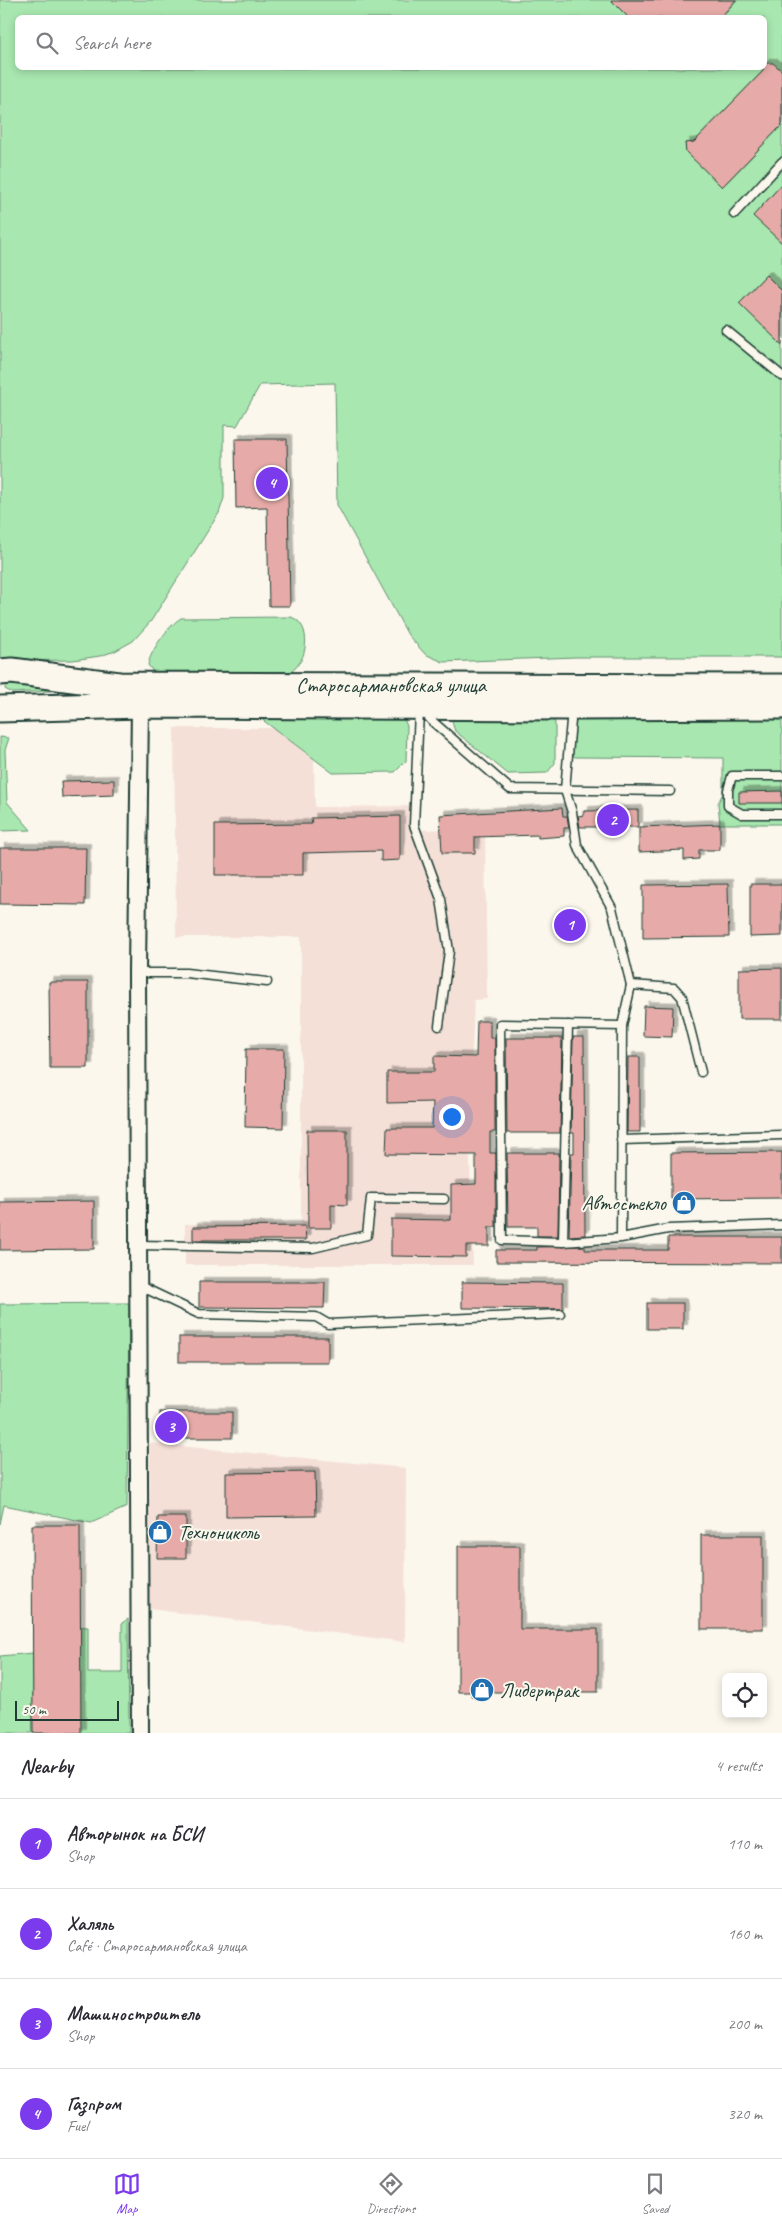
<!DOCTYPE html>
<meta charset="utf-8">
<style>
:root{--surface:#fff;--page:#f7f7f7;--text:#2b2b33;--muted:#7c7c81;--line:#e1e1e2;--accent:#7c3aed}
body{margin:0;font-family:Caveat,sans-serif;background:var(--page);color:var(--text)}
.controls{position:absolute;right:15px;bottom:15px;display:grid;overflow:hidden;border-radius:8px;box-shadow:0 2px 8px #0003}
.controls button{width:45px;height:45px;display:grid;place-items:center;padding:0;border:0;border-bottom:1px solid var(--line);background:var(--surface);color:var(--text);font:25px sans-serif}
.scale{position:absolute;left:15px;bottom:12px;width:104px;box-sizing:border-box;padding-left:5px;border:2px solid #1f3d34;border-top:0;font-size:14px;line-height:18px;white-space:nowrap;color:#1f3d34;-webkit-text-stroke:4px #fbf7ec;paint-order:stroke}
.you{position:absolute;left:451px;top:1116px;width:18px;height:18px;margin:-12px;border:4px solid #fff;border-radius:50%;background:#1a73e8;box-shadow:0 0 0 8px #1a73e833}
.badge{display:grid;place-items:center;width:32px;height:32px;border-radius:50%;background:var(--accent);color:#fff;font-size:16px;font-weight:700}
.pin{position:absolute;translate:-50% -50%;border:2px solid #fff;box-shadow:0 1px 5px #0006}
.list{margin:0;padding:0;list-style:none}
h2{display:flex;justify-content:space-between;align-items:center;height:65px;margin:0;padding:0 20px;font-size:21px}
h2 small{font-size:16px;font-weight:400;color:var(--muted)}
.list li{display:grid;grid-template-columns:32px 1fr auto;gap:15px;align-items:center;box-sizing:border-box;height:90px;padding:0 20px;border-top:1px solid var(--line)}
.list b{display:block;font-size:19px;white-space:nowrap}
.list p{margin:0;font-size:16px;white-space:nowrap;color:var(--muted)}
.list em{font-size:16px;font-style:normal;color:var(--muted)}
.icon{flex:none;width:28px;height:28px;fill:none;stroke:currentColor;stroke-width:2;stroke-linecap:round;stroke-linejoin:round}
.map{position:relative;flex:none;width:782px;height:1733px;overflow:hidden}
.search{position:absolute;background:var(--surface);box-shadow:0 2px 8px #0003;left:15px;right:15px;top:15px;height:55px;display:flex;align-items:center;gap:12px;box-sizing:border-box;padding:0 18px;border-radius:8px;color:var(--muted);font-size:19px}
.sheet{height:425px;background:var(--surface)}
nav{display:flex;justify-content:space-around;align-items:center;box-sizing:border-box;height:70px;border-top:1px solid var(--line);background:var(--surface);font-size:14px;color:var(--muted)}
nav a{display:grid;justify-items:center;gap:2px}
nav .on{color:var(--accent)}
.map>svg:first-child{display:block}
.built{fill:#f5e0d8}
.green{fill:#a8e7af;stroke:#649272;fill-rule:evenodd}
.building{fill:#e6aba8;stroke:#1f3d34;filter:url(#shadow)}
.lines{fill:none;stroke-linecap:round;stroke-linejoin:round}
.service-casing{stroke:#1f3d34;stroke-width:11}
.minor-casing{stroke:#1f3d34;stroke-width:20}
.primary-casing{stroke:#1f3d34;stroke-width:29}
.service{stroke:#fbf7ec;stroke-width:8}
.minor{stroke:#fbf7ec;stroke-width:16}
.primary{stroke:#fbf7ec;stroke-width:25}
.labels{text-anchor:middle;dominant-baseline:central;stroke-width:4;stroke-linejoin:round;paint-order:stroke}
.street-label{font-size:21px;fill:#1f3d34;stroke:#fbf7ec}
.poi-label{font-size:21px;fill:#1f3d34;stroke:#fbf7ec;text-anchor:start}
</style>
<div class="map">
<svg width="782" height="1733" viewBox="0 0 782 1733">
<defs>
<filter id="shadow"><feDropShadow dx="4.5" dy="-4.5" stdDeviation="0" flood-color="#0004"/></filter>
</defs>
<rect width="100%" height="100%" fill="#fbf7ec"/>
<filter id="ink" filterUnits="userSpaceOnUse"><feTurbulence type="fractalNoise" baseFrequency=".02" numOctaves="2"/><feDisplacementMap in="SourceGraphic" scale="10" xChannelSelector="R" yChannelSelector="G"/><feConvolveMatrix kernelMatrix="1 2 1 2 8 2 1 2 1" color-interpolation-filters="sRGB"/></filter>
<g filter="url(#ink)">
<g class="built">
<polygon points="174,728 283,728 314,752 315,807 420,806 420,830 485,828 487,999 474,1000 469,1125 473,1265 185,1265 185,1224 301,1224 301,937 176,937"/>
<polygon points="150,1443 406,1468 405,1642 149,1609"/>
</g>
<g class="green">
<path d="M0 0H782V657H576L443 662 425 654 408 635 337 505 335 383 260 385 237 426 224 425V498L219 513 151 621 133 641 115 651 100 656 73 660 0 661ZM18 18H764V68H18Z"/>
<path d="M291 617C313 624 308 663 290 672L155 674 148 665C150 651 169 625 181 618Z"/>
<polygon points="6,683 105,688 12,693 5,689"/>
<polygon points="782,712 782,824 720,824 718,803 723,793 723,758 575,757 572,754 574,723 579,716"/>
<polygon points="454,714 552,717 555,723 555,763 547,773 508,774 455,731 452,722"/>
<polygon points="256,715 403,717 407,726 406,761 395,772 333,773"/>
<polygon points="0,737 9,738 5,750 7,802 31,830 0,831"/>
<polygon points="129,1303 127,1507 91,1523 4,1505 0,1524 0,1304"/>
<polygon points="128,1619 129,1733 0,1733 0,1656 33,1653 36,1624 88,1627 88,1673 122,1673 122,1623"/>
</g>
<g class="building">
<polygon points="611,0 736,0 720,18 629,18"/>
<polygon points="764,63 773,63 782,71 782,125 722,187 686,152 685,143 694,142 763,71"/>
<polygon points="782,184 782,243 753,216"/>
<polygon points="766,275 782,291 782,345 739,303"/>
<polygon points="235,439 287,439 290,606 269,606 267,507 236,508"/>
<polygon points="114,780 114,795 62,797 61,781"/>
<polygon points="782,791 782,803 739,803 739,792"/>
<polygon points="562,808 563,816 567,816 569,828 564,828 564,836 538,838 538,835 475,837 475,853 442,853 440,815"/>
<polygon points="638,810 638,827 580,827 578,816 584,815 584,811"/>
<polygon points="400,816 400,860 381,861 381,851 303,853 303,875 215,875 215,825 312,824 311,818"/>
<polygon points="720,824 720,850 699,850 699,859 684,860 684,850 639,852 639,827"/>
<polygon points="0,848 86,848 85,905 0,904"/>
<polygon points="728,884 729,937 643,938 643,885"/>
<polygon points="750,884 782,884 782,936 750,937"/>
<polygon points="782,968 782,1019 739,1019 739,969"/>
<polygon points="49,982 88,982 88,1068 50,1068"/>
<polygon points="644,1006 673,1007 672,1037 643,1036"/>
<polygon points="477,1021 490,1021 490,1038 495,1038 495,1132 490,1132 490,1153 496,1153 496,1227 489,1227 489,1246 466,1246 466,1257 391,1256 391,1219 451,1220 451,1185 476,1184 476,1155 386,1154 387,1128 432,1128 433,1102 387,1103 387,1072 434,1072 434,1056 476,1057"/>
<polygon points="573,1037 584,1037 585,1235 569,1236 571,1153 574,1153 574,1133 571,1133"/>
<polygon points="506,1038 562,1038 560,1133 507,1133"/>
<polygon points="246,1049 284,1049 283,1128 245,1127"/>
<polygon points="628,1057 640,1057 640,1132 627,1132"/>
<polygon points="307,1130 347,1130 347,1205 331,1204 331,1228 308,1228"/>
<polygon points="782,1152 782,1198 671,1199 671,1153"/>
<polygon points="507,1153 559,1153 558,1236 537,1236 537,1227 508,1227"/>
<polygon points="94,1201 94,1249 0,1250 0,1202"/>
<polygon points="305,1226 306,1240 193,1240 193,1227"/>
<polygon points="668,1237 782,1237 782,1263 496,1262 496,1250 537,1250 537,1247 585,1246 585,1250 668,1250"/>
<polygon points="199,1282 325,1282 324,1308 199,1307"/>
<polygon points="462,1282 563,1283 563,1309 462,1308"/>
<rect x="647" y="1303" width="36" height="26"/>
<rect x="179" y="1337" width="149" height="25"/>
<rect x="160" y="1412" width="72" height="26"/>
<polygon points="315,1472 316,1516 226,1517 226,1473"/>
<polygon points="158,1517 186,1517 186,1558 157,1558"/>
<polygon points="32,1525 80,1525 81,1733 33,1733"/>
<rect x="701" y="1535" width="62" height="94"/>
<polygon points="458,1546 520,1546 520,1629 598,1629 598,1692 483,1692 483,1696 471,1696 472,1692 458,1692"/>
</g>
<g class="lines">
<g class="service-casing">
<g id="service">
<polyline points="734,214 782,162"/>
<polyline points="726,330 782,376"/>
<polyline points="572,709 565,790 572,812 577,845 612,908 631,985 622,1026"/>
<polyline points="419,711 414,825 441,899 449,951 439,1026"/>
<polyline points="423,711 432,721 510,789 670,791"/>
<polyline points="782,776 732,776 728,790 728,806 742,814 782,814"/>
<polyline points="137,973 186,973 267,982"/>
<polyline points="631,985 674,988 682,997 701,1072"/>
<polyline points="621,1140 782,1135"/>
<polyline points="621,1238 563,1242 502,1240 500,1024 622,1026 621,1238 668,1229 782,1225"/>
<polyline points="563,1242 568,1025"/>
<polyline points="138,1245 313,1248 367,1235 371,1198 444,1199"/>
<polyline points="138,1285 199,1314 316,1317 328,1324 560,1314"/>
</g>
</g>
<g class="minor-casing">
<polyline id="minor" points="140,1733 137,973 140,705"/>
</g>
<g class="primary-casing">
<g id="primary">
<polyline points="0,672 12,671 119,685 782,687"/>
<polyline points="0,709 140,705 572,707 782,706"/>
</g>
</g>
<use href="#service" class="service"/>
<use href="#minor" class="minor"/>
<use href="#primary" class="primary"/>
</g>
</g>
<defs>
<g id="shop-disc" transform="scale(1.25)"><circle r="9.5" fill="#1f6fb2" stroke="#fbf7ec"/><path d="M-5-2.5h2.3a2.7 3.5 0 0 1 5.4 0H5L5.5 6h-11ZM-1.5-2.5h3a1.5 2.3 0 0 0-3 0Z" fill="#fff"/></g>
</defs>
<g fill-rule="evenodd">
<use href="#shop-disc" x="684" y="1203"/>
<use href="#shop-disc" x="160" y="1532"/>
<use href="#shop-disc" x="482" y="1690"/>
</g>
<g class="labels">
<g class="street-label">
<text x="391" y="685">Старосармановская улица</text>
</g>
<g class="poi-label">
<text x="666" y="1203" text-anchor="end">Автостекло</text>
<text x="178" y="1532">Технониколь</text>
<text x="500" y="1690">Лидертрак</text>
</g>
</g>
</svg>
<div class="controls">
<button><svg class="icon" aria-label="locate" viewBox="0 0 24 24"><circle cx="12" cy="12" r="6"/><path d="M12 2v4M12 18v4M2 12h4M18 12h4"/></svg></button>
</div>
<div class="scale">50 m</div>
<div class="you"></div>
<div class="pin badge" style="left:570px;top:925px">1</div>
<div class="pin badge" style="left:613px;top:820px">2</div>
<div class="pin badge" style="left:171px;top:1427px">3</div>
<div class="pin badge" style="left:272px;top:483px">4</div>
<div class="search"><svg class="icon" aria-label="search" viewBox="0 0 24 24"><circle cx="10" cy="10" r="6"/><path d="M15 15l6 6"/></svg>Search here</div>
</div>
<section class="sheet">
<h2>Nearby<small>4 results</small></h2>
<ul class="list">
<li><span class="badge">1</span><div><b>Авторынок на БСИ</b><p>Shop</p></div><em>110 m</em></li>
<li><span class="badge">2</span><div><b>Халяль</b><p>Café · Старосармановская улица</p></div><em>160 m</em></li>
<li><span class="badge">3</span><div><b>Машиностроитель</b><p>Shop</p></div><em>200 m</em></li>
<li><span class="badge">4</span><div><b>Газпром</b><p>Fuel</p></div><em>320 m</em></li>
</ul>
</section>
<nav>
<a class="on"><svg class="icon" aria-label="map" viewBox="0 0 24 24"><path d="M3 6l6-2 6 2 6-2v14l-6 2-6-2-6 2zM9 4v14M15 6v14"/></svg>Map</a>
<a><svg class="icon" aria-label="directions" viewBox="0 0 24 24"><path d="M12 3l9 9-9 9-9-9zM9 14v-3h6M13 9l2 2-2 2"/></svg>Directions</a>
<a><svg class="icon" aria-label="saved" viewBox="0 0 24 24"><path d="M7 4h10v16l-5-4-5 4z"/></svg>Saved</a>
</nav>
